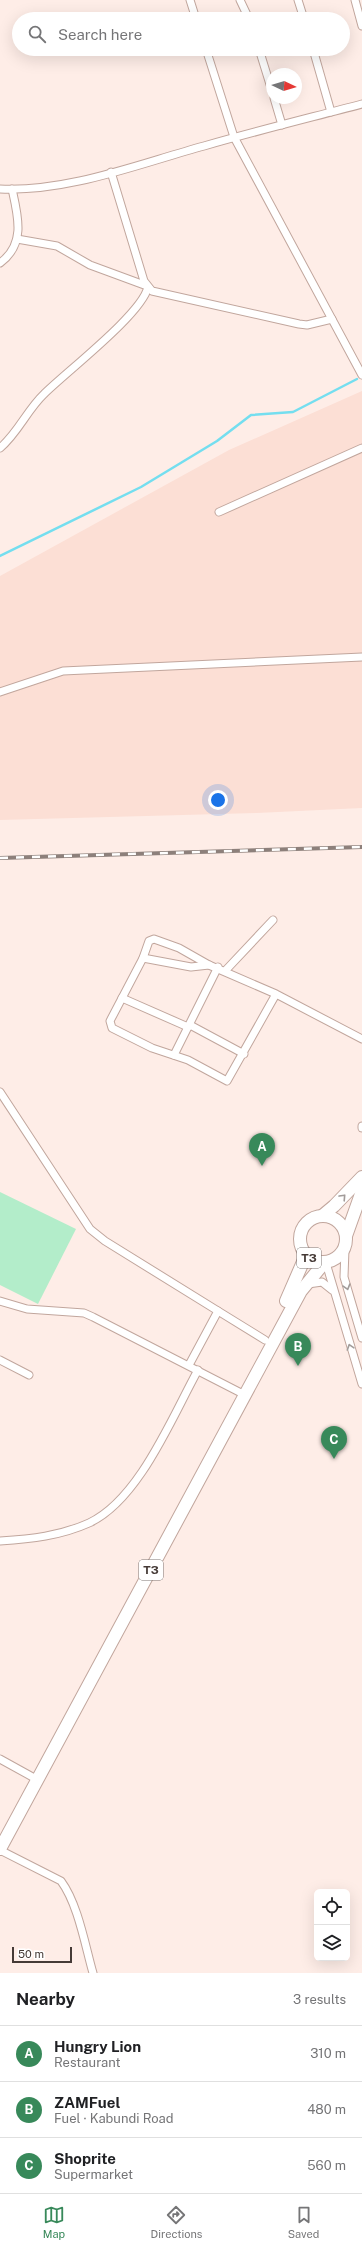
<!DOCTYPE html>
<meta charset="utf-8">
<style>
:root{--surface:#fff;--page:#f2f2f2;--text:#202124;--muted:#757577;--line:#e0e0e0;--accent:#38895a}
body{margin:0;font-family:"Public Sans",sans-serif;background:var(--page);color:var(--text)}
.controls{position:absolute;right:12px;bottom:12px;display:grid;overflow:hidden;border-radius:6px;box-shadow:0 4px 16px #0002}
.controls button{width:36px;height:36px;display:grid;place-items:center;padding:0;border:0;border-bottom:1px solid var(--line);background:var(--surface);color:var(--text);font:20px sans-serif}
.compass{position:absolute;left:266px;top:68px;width:36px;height:36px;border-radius:50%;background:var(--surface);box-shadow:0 4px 16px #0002;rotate:94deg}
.scale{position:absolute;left:12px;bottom:10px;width:60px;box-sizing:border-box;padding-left:4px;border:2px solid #453a36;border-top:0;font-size:11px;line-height:14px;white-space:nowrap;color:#453a36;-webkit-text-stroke:3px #fff;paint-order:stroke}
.you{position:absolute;left:218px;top:800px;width:14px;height:14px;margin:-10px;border:3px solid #fff;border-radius:50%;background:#1a73e8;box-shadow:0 0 0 6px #1a73e833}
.badge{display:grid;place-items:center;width:26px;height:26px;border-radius:50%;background:var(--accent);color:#fff;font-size:13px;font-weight:700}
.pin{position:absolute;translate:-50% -33px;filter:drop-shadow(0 1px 2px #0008)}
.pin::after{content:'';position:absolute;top:21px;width:14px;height:12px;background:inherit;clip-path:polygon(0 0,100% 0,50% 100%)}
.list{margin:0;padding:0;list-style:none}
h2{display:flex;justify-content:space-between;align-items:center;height:52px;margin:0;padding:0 16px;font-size:17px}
h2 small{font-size:13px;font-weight:400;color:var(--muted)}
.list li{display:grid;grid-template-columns:26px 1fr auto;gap:12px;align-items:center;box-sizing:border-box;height:56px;padding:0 16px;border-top:1px solid var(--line)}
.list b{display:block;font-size:15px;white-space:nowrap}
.list p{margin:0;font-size:13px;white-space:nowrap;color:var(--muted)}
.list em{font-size:13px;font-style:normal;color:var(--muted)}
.icon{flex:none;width:22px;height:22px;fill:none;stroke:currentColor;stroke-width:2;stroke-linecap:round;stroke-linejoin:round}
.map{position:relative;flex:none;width:362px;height:1973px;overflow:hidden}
.search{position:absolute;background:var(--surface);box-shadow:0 4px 16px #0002;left:12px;right:12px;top:12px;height:44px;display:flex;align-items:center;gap:10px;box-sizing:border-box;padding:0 14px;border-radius:22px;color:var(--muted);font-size:15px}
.sheet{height:220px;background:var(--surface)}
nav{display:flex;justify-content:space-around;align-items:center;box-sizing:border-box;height:56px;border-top:1px solid var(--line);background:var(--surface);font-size:11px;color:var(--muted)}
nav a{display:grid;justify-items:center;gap:2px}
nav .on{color:var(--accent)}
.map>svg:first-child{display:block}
.built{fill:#fcdfd5}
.green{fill:#b3edca}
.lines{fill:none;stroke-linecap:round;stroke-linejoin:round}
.stream{stroke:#74deef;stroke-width:2.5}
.minor-casing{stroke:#c1a69d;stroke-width:9}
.trunk-casing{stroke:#c1a69d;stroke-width:14}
.minor{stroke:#fff;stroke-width:7}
.trunk{stroke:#fff;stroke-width:12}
.rail-casing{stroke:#8d807b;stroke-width:4}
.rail{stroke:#fff;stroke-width:2.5;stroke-dasharray:8;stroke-linecap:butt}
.oneway{stroke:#a29c9a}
.labels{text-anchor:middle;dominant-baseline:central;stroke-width:3;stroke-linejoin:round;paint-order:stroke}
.shield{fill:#fff;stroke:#7d7572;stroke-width:1}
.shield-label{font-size:12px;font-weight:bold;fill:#453a36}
</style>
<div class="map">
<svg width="362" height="1973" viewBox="0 0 362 1973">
<rect width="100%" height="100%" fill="#feede7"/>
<polygon class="built" points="362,391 362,808 257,813 0,820 0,576 229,450"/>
<polygon class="green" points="0,1192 76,1229 38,1304 0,1285"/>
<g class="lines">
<polyline class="stream" points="0,556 141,487 217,441 251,415 293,412 357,379"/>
<g class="minor-casing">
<g id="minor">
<polyline points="190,0 196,19"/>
<polyline points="240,0 249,19"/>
<polyline points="298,0 304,19"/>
<polyline points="355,0 362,26"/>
<polyline points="206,49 234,137 362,375"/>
<polyline points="259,49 272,91"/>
<polyline points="313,49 331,112"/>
<polyline points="274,98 282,125"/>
<polyline points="111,172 144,281 152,291 299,324 307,325 332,319"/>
<path d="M0 189C69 192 138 164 204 146 256 131 309 118 362 104"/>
<polyline points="17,239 57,246 90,265 147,286"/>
<path d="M0 263C26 244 18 216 12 189"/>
<path d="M0 448C18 433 27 410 44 394 66 372 142 314 148 287"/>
<polyline points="219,512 362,448"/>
<polyline points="0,692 63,671 362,657"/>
<polyline points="143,958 191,967 209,965"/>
<polyline points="225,971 273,920"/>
<polyline points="276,994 227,1081 188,1060 152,1048 112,1028 110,1021 143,958 149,941 154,939 179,948 209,965 276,994 362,1039"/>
<polyline points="122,998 188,1027"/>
<polyline points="190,1025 244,1054"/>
<polyline points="174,1055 218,967"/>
<polyline points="0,1092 90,1229 105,1241 218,1311 189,1365"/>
<polyline points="362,1126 362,1128"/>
<polyline points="345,1249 344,1277 362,1338"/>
<polyline points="326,1263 362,1384"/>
<polyline points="308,1284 322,1282 332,1290"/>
<polyline points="0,1301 27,1309 84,1313 93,1317 245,1395"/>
<polyline points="218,1311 265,1340"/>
<polyline points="0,1360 29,1375"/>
<path d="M0 1541C31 1539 60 1536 89 1523 139 1500 172 1417 198 1370"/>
<polyline points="0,1759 38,1780"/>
<path d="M0 1850 61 1881C78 1904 85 1945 93 1973"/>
</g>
</g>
<g class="trunk-casing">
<g id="trunk">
<circle cx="323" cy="1239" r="23"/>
<polyline points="322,1216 334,1206 362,1177"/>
<polyline points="346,1236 362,1191"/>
<polyline points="286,1301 306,1255"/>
<polyline points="0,1849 301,1291 324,1263"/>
</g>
</g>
<use href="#minor" class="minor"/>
<use href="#trunk" class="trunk"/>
<g class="rail-casing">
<polyline id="rail" points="0,858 362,847"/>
</g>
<use href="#rail" class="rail"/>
</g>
<defs><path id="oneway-chevron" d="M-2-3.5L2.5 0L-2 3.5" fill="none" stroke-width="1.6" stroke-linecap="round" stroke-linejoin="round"/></defs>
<g class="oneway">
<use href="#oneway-chevron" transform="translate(343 1197) rotate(-47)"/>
<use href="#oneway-chevron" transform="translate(347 1287) rotate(74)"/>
<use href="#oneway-chevron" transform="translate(350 1347) rotate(-108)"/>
</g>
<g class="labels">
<g class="shield">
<rect x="297" y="1248" width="24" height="20" rx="3"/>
<rect x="139" y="1560" width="24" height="20" rx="3"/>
</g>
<g class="shield-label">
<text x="309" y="1258">T3</text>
<text x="151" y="1570">T3</text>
</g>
</g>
</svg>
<div class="controls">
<button><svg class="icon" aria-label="locate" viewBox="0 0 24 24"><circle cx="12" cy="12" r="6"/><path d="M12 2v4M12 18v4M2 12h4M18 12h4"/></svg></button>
<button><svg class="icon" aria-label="layers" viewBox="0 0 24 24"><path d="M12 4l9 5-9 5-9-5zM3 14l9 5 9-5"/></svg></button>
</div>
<svg class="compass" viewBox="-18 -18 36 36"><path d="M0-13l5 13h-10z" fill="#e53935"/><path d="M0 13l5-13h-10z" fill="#757577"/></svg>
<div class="scale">50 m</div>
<div class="you"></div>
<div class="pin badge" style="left:262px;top:1166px">A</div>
<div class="pin badge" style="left:298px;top:1366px">B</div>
<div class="pin badge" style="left:334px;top:1459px">C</div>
<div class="search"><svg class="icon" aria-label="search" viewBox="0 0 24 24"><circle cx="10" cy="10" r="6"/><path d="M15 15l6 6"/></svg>Search here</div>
</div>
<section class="sheet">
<h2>Nearby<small>3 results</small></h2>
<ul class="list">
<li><span class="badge">A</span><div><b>Hungry Lion</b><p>Restaurant</p></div><em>310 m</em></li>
<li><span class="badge">B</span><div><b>ZAMFuel</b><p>Fuel · Kabundi Road</p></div><em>480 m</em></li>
<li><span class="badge">C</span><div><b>Shoprite</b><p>Supermarket</p></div><em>560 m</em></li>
</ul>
</section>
<nav>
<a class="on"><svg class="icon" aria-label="map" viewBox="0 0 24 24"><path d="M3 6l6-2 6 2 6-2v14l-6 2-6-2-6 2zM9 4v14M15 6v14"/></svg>Map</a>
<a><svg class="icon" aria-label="directions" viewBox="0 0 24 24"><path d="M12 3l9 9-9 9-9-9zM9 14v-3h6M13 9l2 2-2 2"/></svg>Directions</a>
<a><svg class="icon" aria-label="saved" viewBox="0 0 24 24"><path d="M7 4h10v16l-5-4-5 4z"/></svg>Saved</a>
</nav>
